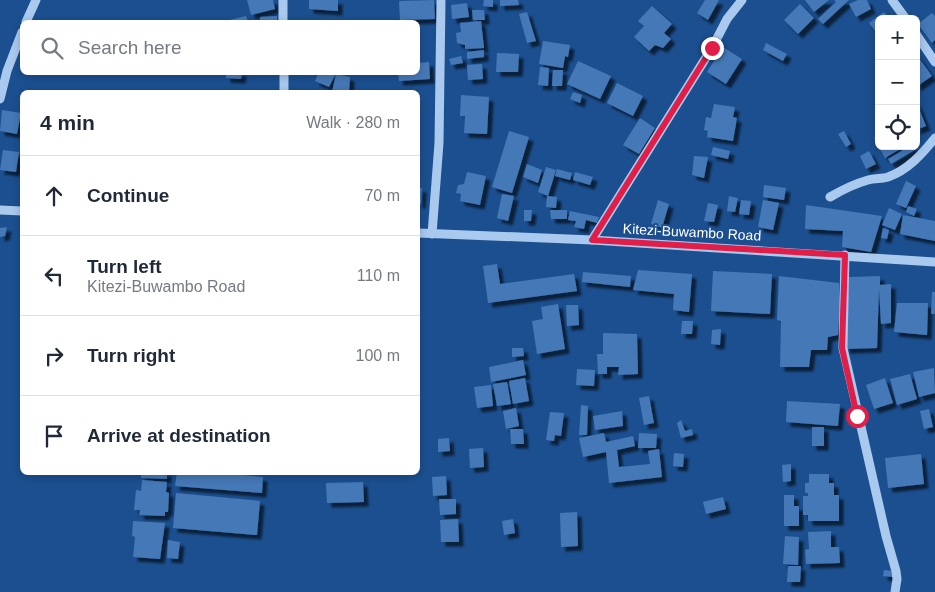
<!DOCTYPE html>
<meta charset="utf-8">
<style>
:root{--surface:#fff;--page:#f2f2f3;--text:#1f2937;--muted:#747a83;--line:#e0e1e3}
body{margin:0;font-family:Arial,sans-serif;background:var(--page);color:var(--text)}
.controls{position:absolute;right:15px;top:15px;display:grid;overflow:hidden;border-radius:8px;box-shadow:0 2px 8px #0003}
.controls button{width:45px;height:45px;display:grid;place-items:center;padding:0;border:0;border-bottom:1px solid var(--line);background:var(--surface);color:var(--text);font:25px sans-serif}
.stop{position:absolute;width:15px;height:15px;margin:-11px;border:4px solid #e11d48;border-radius:50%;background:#fff}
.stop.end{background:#e11d48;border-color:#fff;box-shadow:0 1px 5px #0008}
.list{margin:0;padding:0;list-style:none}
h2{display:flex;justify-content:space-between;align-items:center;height:65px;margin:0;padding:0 20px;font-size:21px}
h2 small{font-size:16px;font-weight:400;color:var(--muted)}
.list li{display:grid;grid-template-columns:32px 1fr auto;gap:15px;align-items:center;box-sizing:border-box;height:80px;padding:0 20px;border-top:1px solid var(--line)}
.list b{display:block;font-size:19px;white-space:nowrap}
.list p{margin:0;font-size:16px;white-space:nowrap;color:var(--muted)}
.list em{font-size:16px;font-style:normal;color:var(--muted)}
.icon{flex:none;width:28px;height:28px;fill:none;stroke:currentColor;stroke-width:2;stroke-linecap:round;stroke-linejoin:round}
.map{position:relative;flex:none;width:935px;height:592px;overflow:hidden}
.search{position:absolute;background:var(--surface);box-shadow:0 2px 8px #0003;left:20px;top:20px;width:400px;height:55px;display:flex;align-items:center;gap:12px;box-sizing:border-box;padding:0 18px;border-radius:8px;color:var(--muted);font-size:19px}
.panel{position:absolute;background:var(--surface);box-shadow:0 2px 8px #0003;left:20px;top:90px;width:400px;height:385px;border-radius:8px}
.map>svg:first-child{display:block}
.building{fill:#4478b7;filter:url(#shadow)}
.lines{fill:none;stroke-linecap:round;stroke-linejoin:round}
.minor{stroke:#a9c9ee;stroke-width:9}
.route{stroke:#e11d48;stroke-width:6}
.labels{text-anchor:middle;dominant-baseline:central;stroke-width:4;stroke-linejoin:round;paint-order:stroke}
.street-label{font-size:14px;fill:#fff;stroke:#1b4f8f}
</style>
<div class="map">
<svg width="935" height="592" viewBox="0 0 935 592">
<defs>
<filter id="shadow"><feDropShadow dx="4.5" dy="4.5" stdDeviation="1" flood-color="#0009"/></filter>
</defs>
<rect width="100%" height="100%" fill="#1b4f8f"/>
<g class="building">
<polygon points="247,0 273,0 275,9 251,15"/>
<polygon points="309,0 338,0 338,11 309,9"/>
<polygon points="434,0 435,19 400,20 399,1"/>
<polygon points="484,0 493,0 493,7 483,6"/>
<polygon points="500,0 518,0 519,5 500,6"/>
<polygon points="705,0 719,0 708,20 697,13"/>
<polygon points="805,0 829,0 814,12"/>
<polygon points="834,0 849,0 823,24 818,19 836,2"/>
<polygon points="858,0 867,0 871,9 856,17 849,4"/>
<polygon points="467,3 469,17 452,19 451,5"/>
<polygon points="800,4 814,18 798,34 784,20"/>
<polygon points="652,6 672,24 664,33 671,39 663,48 655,45 649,51 634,37 644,26 638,21"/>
<polygon points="472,10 484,10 485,20 473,20"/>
<polygon points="527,12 536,41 527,43 519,14"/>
<polygon points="884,12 890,19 879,19 879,36 869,23"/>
<polygon points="932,13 935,16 935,40 932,43 918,24"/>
<polygon points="246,16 248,22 221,22"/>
<polygon points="277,16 277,22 260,22 260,17"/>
<polygon points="481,21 484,48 465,49 465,45 457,43 456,33 461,32 460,23"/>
<polygon points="543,41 570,45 568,57 565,56 563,68 539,64"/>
<polygon points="766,43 787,54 783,61 763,50"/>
<polygon points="723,47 742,59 726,84 707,72"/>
<polygon points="484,50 484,57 467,59 467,52"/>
<polygon points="497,53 519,54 518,72 496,72"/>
<polygon points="916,54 932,76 916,87"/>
<polygon points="461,56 463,63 451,65 449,59"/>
<polygon points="578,61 611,76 600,99 567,84"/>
<polygon points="429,62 430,79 399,81 398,72 418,72 418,63"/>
<polygon points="482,64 483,79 468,80 467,65"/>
<polygon points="540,67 549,68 548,86 538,85"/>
<polygon points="553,70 563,70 562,86 552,86"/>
<polygon points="226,72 242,72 241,79 226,78"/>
<polygon points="319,72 329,72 335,75 329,87 315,81"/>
<polygon points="336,74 350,77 349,92 332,92"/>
<polygon points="617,83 643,96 633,116 607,103"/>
<polygon points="573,92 582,95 580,103 570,99"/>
<polygon points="461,95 489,97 487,134 464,133 465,116 460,116"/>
<polygon points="916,101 926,126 916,130"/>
<polygon points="714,104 735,107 733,117 737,118 733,141 707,137 708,131 704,130 706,117 711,118"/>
<polygon points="2,110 21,113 17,134 0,131"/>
<polygon points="640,118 655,128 639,154 623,145"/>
<polygon points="509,131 529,137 512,193 492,187"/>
<polygon points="844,131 851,144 846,147 838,134"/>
<polygon points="879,136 879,146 905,146 885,158 874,138"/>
<polygon points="910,146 917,146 918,148 891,164 888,159"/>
<polygon points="713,147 730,151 728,159 711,155"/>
<polygon points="3,150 19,152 16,172 0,170"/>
<polygon points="869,151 876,164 866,169 860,156"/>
<polygon points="694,156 708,157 704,178 692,175"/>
<polygon points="527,164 542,170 538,183 523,177"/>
<polygon points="546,167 556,170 548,196 538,192"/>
<polygon points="557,169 572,173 570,180 555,176"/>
<polygon points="467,172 486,176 480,205 460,201 461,194 456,193 458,185 464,184"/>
<polygon points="575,172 593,177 590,185 573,180"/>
<polygon points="906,181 916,186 906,208 896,204"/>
<polygon points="764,185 786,188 784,200 763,197"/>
<polygon points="418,188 422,188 421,204 418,204"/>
<polygon points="502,194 514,196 508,221 497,218"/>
<polygon points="547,196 557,197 556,208 546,207"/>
<polygon points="729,196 738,198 735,212 727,211"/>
<polygon points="658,200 669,204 662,228 651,224"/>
<polygon points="741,200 751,201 749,215 739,214"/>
<polygon points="763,200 779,203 773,230 758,227"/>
<polygon points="708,203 718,205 714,222 704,221"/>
<polygon points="806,205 882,216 871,252 842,247 843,231 805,229"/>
<polygon points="908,206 917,209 914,216 906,212"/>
<polygon points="889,208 902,214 895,230 882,225"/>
<polygon points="524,210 532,210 531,221 524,221"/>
<polygon points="550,210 567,210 567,219 551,219"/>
<polygon points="570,211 599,217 597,223 586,220 584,229 574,227 576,221 568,220"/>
<polygon points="903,215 935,221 935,241 900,234"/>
<polygon points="7,227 5,236 0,237 0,228"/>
<polygon points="883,228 889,230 887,239 881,238"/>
<polygon points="497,264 500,284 574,274 577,291 488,303 483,266"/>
<polygon points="638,270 692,274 689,312 673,310 674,294 633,290"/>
<polygon points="713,271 772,274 770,314 711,311"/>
<polygon points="583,272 631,276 630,287 582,282"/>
<polygon points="779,276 839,283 840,303 838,335 828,337 827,350 811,350 809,367 780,367 781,321 777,320"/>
<polygon points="880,276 880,285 891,284 891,323 881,324 879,289 877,348 845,349 849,277"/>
<polygon points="932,292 935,292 935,314 931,314"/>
<polygon points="897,303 928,303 927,335 894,332"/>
<polygon points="558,304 565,349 537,354 532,321 543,319 541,307"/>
<polygon points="566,305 578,305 579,325 567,326"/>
<polygon points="682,321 693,321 692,334 681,334"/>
<polygon points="721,329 720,345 711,344 712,330"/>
<polygon points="603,333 637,334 638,374 618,375 619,367 607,367 607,374 598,374 597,354 603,354"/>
<polygon points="512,348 523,348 524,356 512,357"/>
<polygon points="523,360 526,375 491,382 489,367"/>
<polygon points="934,368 935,393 919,397 913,372"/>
<polygon points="577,369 595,370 594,386 576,385"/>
<polygon points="910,374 917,399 897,405 890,379"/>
<polygon points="525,378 529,401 513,404 509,381"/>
<polygon points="885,378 893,403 874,409 866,385"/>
<polygon points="507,382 511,404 497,406 493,384"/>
<polygon points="491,385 493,406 477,408 474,387"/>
<polygon points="649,396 654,423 644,425 639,398"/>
<polygon points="787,401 840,404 838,426 786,422"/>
<polygon points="581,405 588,406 587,435 579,435"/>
<polygon points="516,408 519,426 506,429 503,411"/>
<polygon points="929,409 933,427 924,429 920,411"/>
<polygon points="622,411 623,426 595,430 593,416"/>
<polygon points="550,412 564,413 561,436 555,435 554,441 546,440"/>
<polygon points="681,420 685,431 692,429 693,435 681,438 677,423"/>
<rect x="812" y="427" width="12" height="19"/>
<polygon points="510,429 523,429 524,444 511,444"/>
<polygon points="604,433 606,442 633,436 635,446 617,450 619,467 650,464 648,451 659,449 662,477 609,483 606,452 583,457 579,438"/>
<polygon points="639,433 657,434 656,448 638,448"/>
<polygon points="449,438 450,451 438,452 438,439"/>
<polygon points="483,448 484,467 470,468 469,449"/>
<polygon points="674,453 684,454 683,467 673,466"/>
<polygon points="921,454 924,484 888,488 885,458"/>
<polygon points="791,464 791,481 783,482 782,465"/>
<polygon points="141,472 167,472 167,479 141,478"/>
<polygon points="177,472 215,472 263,477 262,493 175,486"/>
<polygon points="809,474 829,474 829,483 834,483 834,495 839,495 839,521 808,521 808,515 803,515 803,496 808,496 808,493 805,493 805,483 809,483"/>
<polygon points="446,476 447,495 433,496 432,477"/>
<polygon points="142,480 167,482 166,492 169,493 168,512 165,512 165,516 139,515 140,510 134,510 136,490 141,491"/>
<polygon points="363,482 364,502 327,503 326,483"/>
<polygon points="176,493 260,501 257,535 173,528"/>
<polygon points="784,495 794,495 794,506 799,506 799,526 784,526"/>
<polygon points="723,497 726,509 706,514 703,502"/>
<polygon points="439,499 456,499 456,514 440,515"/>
<polygon points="577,512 578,546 561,547 560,513"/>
<polygon points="458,519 459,542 441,542 440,520"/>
<polygon points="513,519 515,533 504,535 502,521"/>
<polygon points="133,521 165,523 160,559 133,557 135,537 132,536"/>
<polygon points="831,531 831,547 839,547 840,563 806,564 805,550 809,549 808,532"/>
<polygon points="785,536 799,537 798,565 783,564"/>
<polygon points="168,540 180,542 178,559 167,558"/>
<polygon points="788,566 801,566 800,582 787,582"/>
<polygon points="884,570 893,571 893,577 883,576"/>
</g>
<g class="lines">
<g class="minor">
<polyline points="283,0 283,22"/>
<polyline points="892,0 906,19"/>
<polyline points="26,22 36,0"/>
<polyline points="916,34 935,62"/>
<polyline points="284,92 284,72"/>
<polyline points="0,99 7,71 22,32"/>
<path d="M830 197C842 190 854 184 868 180 875 178 882 179 888 177 908 170 922 154 935 138"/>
<polyline points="0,210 22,211"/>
<polyline points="418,233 592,240 935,262"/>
<polyline points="432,234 439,143 441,0"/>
<polyline points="592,240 712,48 727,19 742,0"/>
<polyline points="845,255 843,348 886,536 896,571 897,579 895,592"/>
</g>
</g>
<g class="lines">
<polyline class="route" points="712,48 592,240 845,255 842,348 857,416"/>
</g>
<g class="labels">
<g class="street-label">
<text transform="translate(692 232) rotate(3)">Kitezi-Buwambo Road</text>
</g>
</g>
</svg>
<div class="controls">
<button>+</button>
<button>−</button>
<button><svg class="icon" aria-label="locate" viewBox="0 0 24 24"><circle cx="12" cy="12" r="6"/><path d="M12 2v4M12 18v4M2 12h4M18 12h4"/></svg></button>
</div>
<div class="stop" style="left:857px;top:416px"></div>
<div class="stop end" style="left:712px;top:48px"></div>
<div class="search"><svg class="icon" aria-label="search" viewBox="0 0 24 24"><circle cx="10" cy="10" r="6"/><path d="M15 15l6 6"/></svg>Search here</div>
<section class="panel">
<h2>4 min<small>Walk · 280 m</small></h2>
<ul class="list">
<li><svg class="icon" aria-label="ahead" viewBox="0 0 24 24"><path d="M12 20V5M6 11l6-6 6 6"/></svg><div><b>Continue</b></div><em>70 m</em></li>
<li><svg class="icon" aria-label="left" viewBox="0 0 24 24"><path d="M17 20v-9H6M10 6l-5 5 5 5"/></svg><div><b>Turn left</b><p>Kitezi-Buwambo Road</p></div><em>110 m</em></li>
<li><svg class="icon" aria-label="right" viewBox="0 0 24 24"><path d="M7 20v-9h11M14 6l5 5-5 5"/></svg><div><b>Turn right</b></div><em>100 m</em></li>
<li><svg class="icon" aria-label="arrive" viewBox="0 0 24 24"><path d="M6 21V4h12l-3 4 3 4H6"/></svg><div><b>Arrive at destination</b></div></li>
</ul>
</section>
</div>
